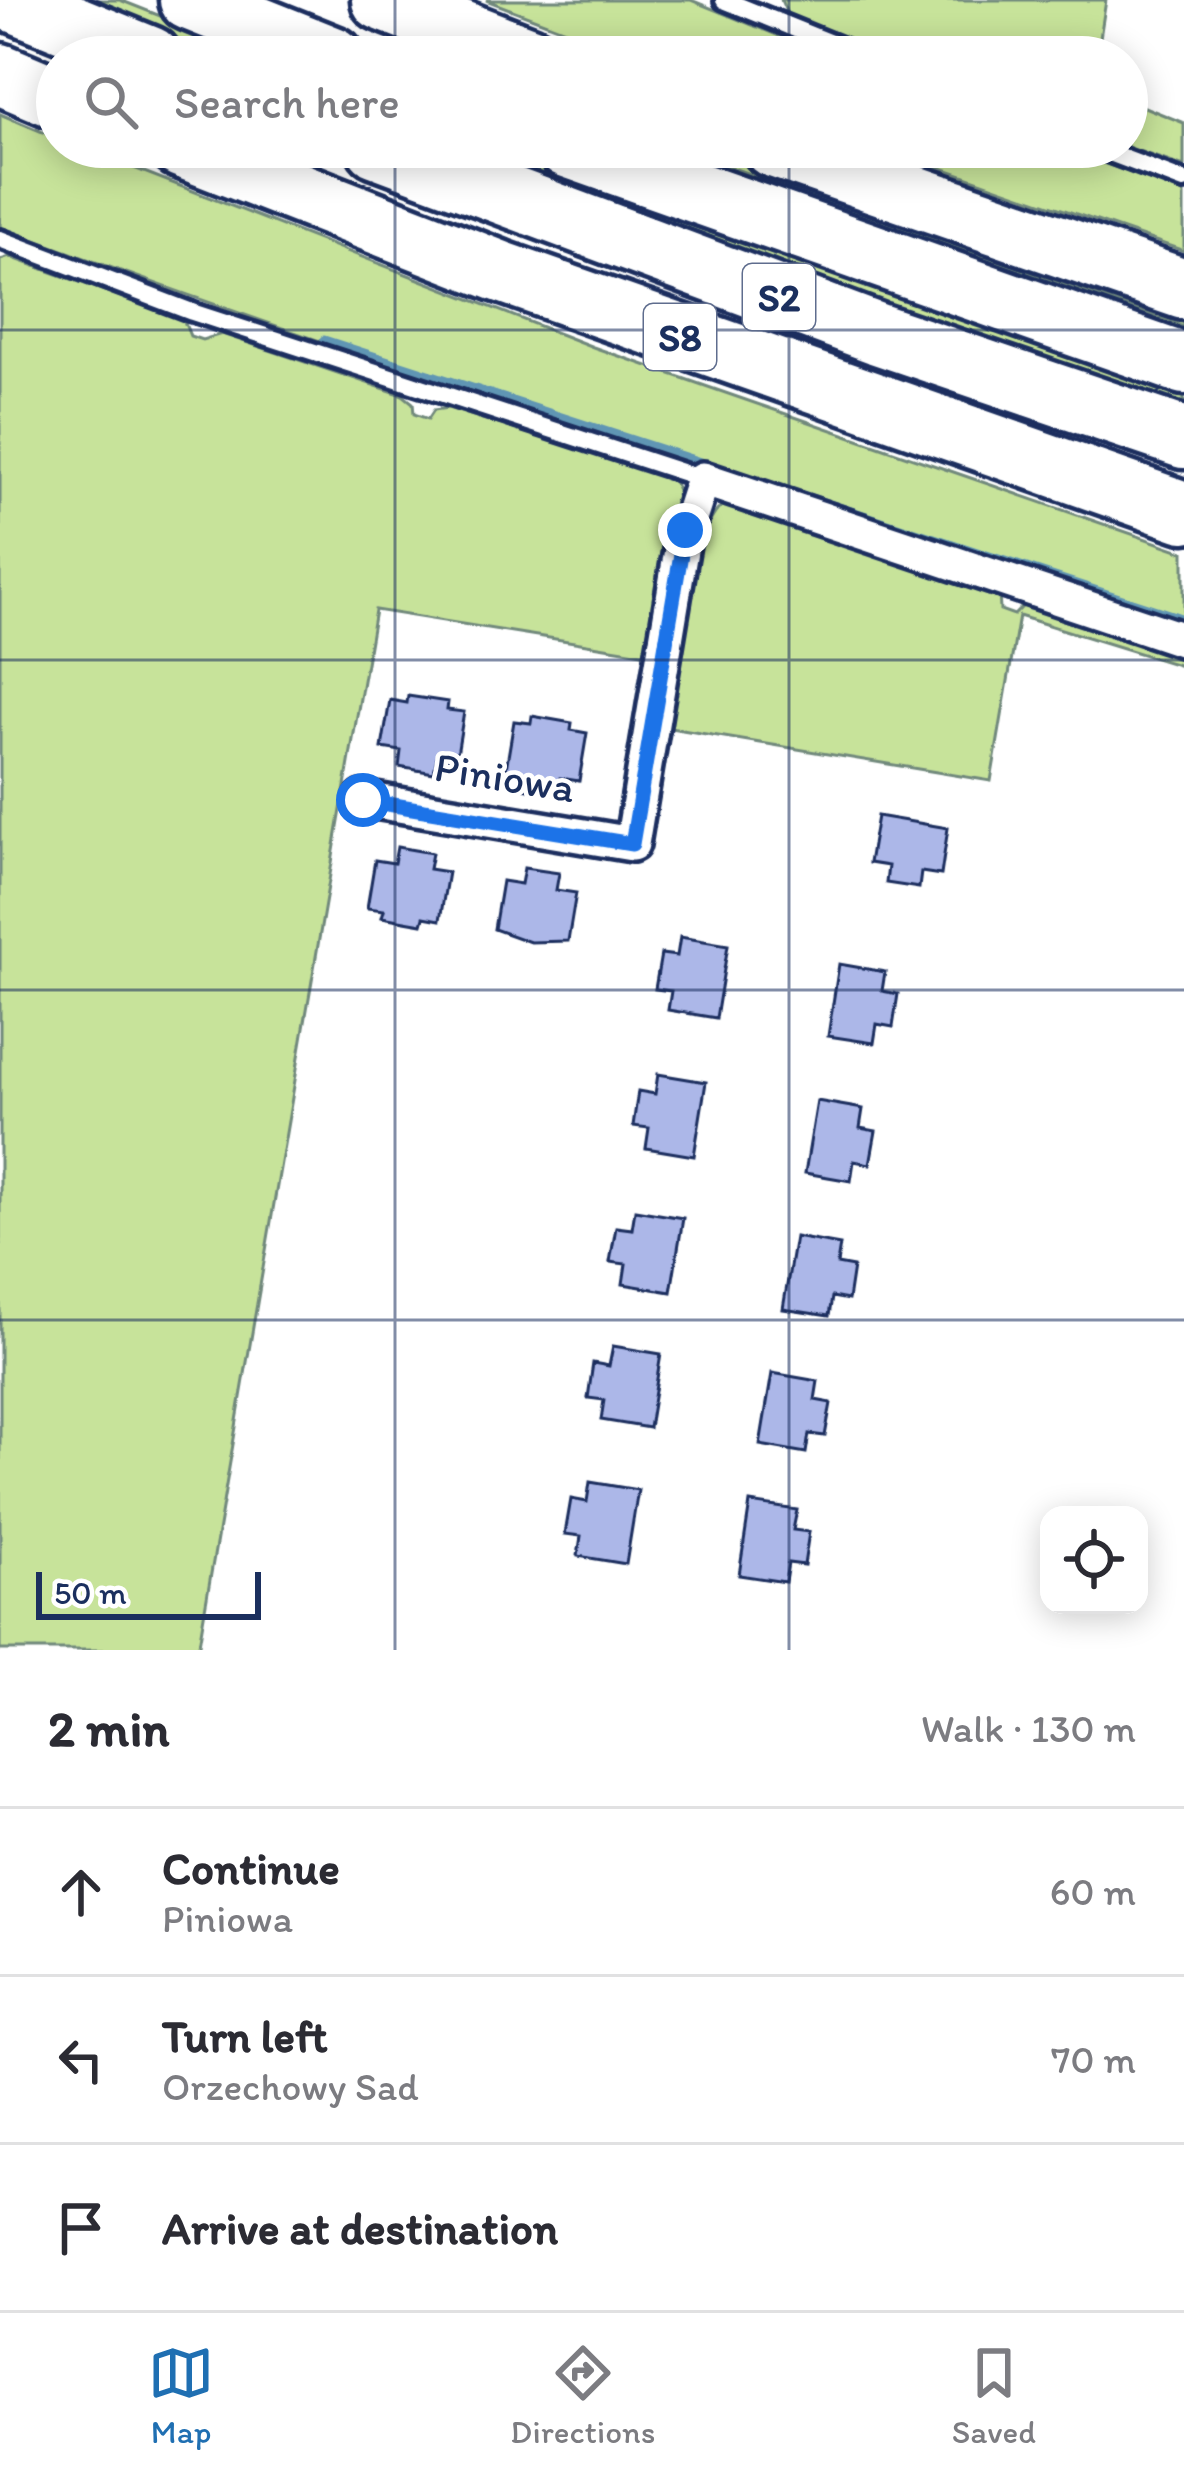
<!DOCTYPE html>
<meta charset="utf-8">
<style>
:root{--surface:#fff;--page:#f7f7f7;--text:#2b2b33;--muted:#7c7c81;--line:#e1e1e2;--accent:#1f6fb2}
body{margin:0;font-family:Itim,sans-serif;background:var(--page);color:var(--text)}
.controls{position:absolute;right:36px;bottom:36px;display:grid;overflow:hidden;border-radius:24px;box-shadow:0 6px 30px #0003}
.controls button{width:108px;height:108px;display:grid;place-items:center;padding:0;border:0;border-bottom:3px solid var(--line);background:var(--surface);color:var(--text);font:60px sans-serif}
.scale{position:absolute;left:36px;bottom:30px;width:225px;box-sizing:border-box;padding-left:12px;border:6px solid #1b2f5e;border-top:0;font-size:33px;line-height:42px;white-space:nowrap;color:#1b2f5e;-webkit-text-stroke:9px #fff;paint-order:stroke}
.stop{position:absolute;width:36px;height:36px;margin:-27px;border:9px solid #1a73e8;border-radius:50%;background:#fff}
.stop.end{background:#1a73e8;border-color:#fff;box-shadow:0 3px 12px #0008}
.list{margin:0;padding:0;list-style:none}
h2{display:flex;justify-content:space-between;align-items:center;height:156px;margin:0;padding:0 48px;font-size:51px}
h2 small{font-size:39px;font-weight:400;color:var(--muted)}
.list li{display:grid;grid-template-columns:78px 1fr auto;gap:36px;align-items:center;box-sizing:border-box;height:168px;padding:0 48px;border-top:3px solid var(--line)}
.list b{display:block;font-size:45px;white-space:nowrap}
.list p{margin:0;font-size:39px;white-space:nowrap;color:var(--muted)}
.list em{font-size:39px;font-style:normal;color:var(--muted)}
.icon{flex:none;width:66px;height:66px;fill:none;stroke:currentColor;stroke-width:2;stroke-linecap:round;stroke-linejoin:round}
.map{position:relative;flex:none;width:1184px;height:1650px;overflow:hidden}
.search{position:absolute;background:var(--surface);box-shadow:0 6px 30px #0003;left:36px;right:36px;top:36px;height:132px;display:flex;align-items:center;gap:30px;box-sizing:border-box;padding:0 42px;border-radius:66px;color:var(--muted);font-size:45px}
.sheet{height:660px;background:var(--surface)}
nav{display:flex;justify-content:space-around;align-items:center;box-sizing:border-box;height:168px;border-top:3px solid var(--line);background:var(--surface);font-size:33px;color:var(--muted)}
nav a{display:grid;justify-items:center;gap:6px}
nav .on{color:var(--accent)}
.map>svg:first-child{display:block}
.green{fill:#c7e39a;stroke:#71897c;stroke-width:3}
.lines{fill:none;stroke-linecap:round;stroke-linejoin:round}
.stream{stroke:#6096b4;stroke-width:9}
.building{fill:#acb7e8;stroke:#1b2f5e;stroke-width:3}
.service-casing{stroke:#1b2f5e;stroke-width:26}
.minor-casing{stroke:#1b2f5e;stroke-width:42}
.motorway-casing{stroke:#1b2f5e;stroke-width:69}
.service{stroke:#fff;stroke-width:16}
.minor{stroke:#fff;stroke-width:33}
.motorway{stroke:#fff;stroke-width:60}
.route{stroke:#1a73e8;stroke-width:15}
.grid{fill:none;stroke:#1b2f5e;stroke-width:3;stroke-opacity:0.55}
.labels{text-anchor:middle;dominant-baseline:central;stroke-width:9;stroke-linejoin:round;paint-order:stroke}
.shield{fill:#fff;stroke:#5f6d8e;stroke-width:3}
.shield-label{font-size:39px;font-weight:bold;fill:#1b2f5e}
.street-label{font-size:42px;fill:#1b2f5e;stroke:#fff}
</style>
<div class="map">
<svg width="1184" height="1650" viewBox="0 0 1184 1650">
<rect width="100%" height="100%" fill="#fff"/>
<filter id="ink" filterUnits="userSpaceOnUse"><feTurbulence type="fractalNoise" baseFrequency=".00833" numOctaves="2"/><feDisplacementMap in="SourceGraphic" scale="24" xChannelSelector="R" yChannelSelector="G"/><feConvolveMatrix kernelMatrix="1 2 1 2 8 2 1 2 1" color-interpolation-filters="sRGB"/></filter>
<g filter="url(#ink)">
<g class="green">
<polygon points="74,0 120,0 264,57 215,57"/>
<polygon points="486,0 691,0 831,57 636,57"/>
<polygon points="781,0 1106,0 1097,57 891,57 788,16"/>
<polygon points="1127,100 1184,123 1184,167 1127,147"/>
<path d="M0 114 57 138V147H80L593 347 1184 552V628C789 495 391 372 0 227Z"/>
<polygon points="445,147 496,147 1184,392 1184,411"/>
<polygon points="673,147 721,147 1184,309 1184,327"/>
<polygon points="881,147 1060,147 1184,192 1184,251"/>
<polygon points="10,257 183,319 190,336 202,340 222,334 403,395 413,403 414,414 428,419 434,410 448,408 673,479 682,499 655,655 375,610 198,1650 0,1650 0,260"/>
<path d="M726 503 999 593 1000 610 1014 615 1026 603 1184 652V667L1019 616 991 781 670 728C677 683 688 523 726 503Z"/>
</g>
<g class="lines">
<polyline class="stream" points="324,340 1184,619"/>
</g>
<g class="building">
<polygon points="408,696 448,702 447,710 464,712 456,760 437,757 434,773 399,767 401,751 382,748 390,700 407,703"/>
<polygon points="532,716 572,723 571,730 587,733 579,781 560,778 557,794 523,788 525,772 506,769 514,721 531,723"/>
<polygon points="877,816 948,828 941,875 921,872 919,888 886,883 888,866 869,863"/>
<polygon points="397,847 432,853 429,869 448,872 440,920 424,917 422,924 382,917 384,910 367,908 375,860 394,863"/>
<polygon points="524,868 559,873 556,890 576,893 568,941 530,942 494,929 502,881 521,884"/>
<polygon points="680,937 728,945 716,1018 668,1010 671,991 655,989 661,954 677,956"/>
<polygon points="839,964 885,972 882,991 898,994 893,1027 877,1024 874,1043 828,1036"/>
<polygon points="658,1074 706,1082 694,1156 646,1148 649,1128 633,1126 638,1091 655,1094"/>
<polygon points="817,1101 863,1109 860,1128 876,1131 870,1164 854,1161 851,1181 805,1173"/>
<polygon points="635,1210 683,1218 671,1292 623,1284 626,1264 610,1262 616,1227 632,1229"/>
<polygon points="795,1237 840,1245 837,1264 853,1267 848,1300 832,1297 829,1316 783,1309"/>
<polygon points="613,1346 661,1354 649,1428 601,1420 604,1400 588,1398 593,1363 609,1366"/>
<polygon points="772,1373 818,1381 815,1400 831,1403 825,1436 809,1434 806,1453 760,1445"/>
<polygon points="590,1482 638,1490 626,1564 578,1556 581,1536 565,1534 571,1499 587,1502"/>
<polygon points="750,1503 797,1510 793,1530 809,1532 804,1565 788,1563 785,1582 739,1575"/>
</g>
<g class="lines">
<g class="service-casing">
<g id="service">
<polyline points="724,0 865,57"/>
<polyline points="1094,147 1184,181"/>
<polyline points="0,239 192,312 703,479"/>
</g>
</g>
<g class="minor-casing">
<polyline id="minor" points="363,799 632,844 682,544 703,479 1184,640"/>
</g>
<g class="motorway-casing">
<g id="motorway">
<polyline points="10,0 150,57"/>
<polyline points="190,0 333,57"/>
<polyline points="382,0 529,57"/>
<polyline points="0,74 57,98"/>
<polyline points="181,147 499,271 1184,512"/>
<polyline points="377,147 878,334 1184,438"/>
<polyline points="567,147 1184,364"/>
<polyline points="773,147 1184,289"/>
</g>
</g>
<use href="#service" class="service"/>
<use href="#minor" class="minor"/>
<use href="#motorway" class="motorway"/>
</g>
</g>
<g class="lines" filter="url(#ink)">
<polyline class="route" points="363,800 632,844 685,530"/>
</g>
<path class="grid" d="M395 0V57M789 0V57M395 147V1650M789 147V1650M0 330H1184M0 660H1184M0 990H1184M0 1320H1184"/>
<g class="labels">
<g class="shield">
<rect x="743" y="264" width="72" height="66" rx="9"/>
<rect x="644" y="304" width="72" height="66" rx="9"/>
</g>
<g class="shield-label">
<text x="779" y="297">S2</text>
<text x="680" y="337">S8</text>
</g>
<g class="street-label">
<text transform="translate(505 777) rotate(9)">Piniowa</text>
</g>
</g>
</svg>
<div class="controls">
<button><svg class="icon" aria-label="locate" viewBox="0 0 24 24"><circle cx="12" cy="12" r="6"/><path d="M12 2v4M12 18v4M2 12h4M18 12h4"/></svg></button>
</div>
<div class="scale">50 m</div>
<div class="stop" style="left:363px;top:800px"></div>
<div class="stop end" style="left:685px;top:530px"></div>
<div class="search"><svg class="icon" aria-label="search" viewBox="0 0 24 24"><circle cx="10" cy="10" r="6"/><path d="M15 15l6 6"/></svg>Search here</div>
</div>
<section class="sheet">
<h2>2 min<small>Walk · 130 m</small></h2>
<ul class="list">
<li><svg class="icon" aria-label="ahead" viewBox="0 0 24 24"><path d="M12 20V5M6 11l6-6 6 6"/></svg><div><b>Continue</b><p>Piniowa</p></div><em>60 m</em></li>
<li><svg class="icon" aria-label="left" viewBox="0 0 24 24"><path d="M17 20v-9H6M10 6l-5 5 5 5"/></svg><div><b>Turn left</b><p>Orzechowy Sad</p></div><em>70 m</em></li>
<li><svg class="icon" aria-label="arrive" viewBox="0 0 24 24"><path d="M6 21V4h12l-3 4 3 4H6"/></svg><div><b>Arrive at destination</b></div></li>
</ul>
</section>
<nav>
<a class="on"><svg class="icon" aria-label="map" viewBox="0 0 24 24"><path d="M3 6l6-2 6 2 6-2v14l-6 2-6-2-6 2zM9 4v14M15 6v14"/></svg>Map</a>
<a><svg class="icon" aria-label="directions" viewBox="0 0 24 24"><path d="M12 3l9 9-9 9-9-9zM9 14v-3h6M13 9l2 2-2 2"/></svg>Directions</a>
<a><svg class="icon" aria-label="saved" viewBox="0 0 24 24"><path d="M7 4h10v16l-5-4-5 4z"/></svg>Saved</a>
</nav>
